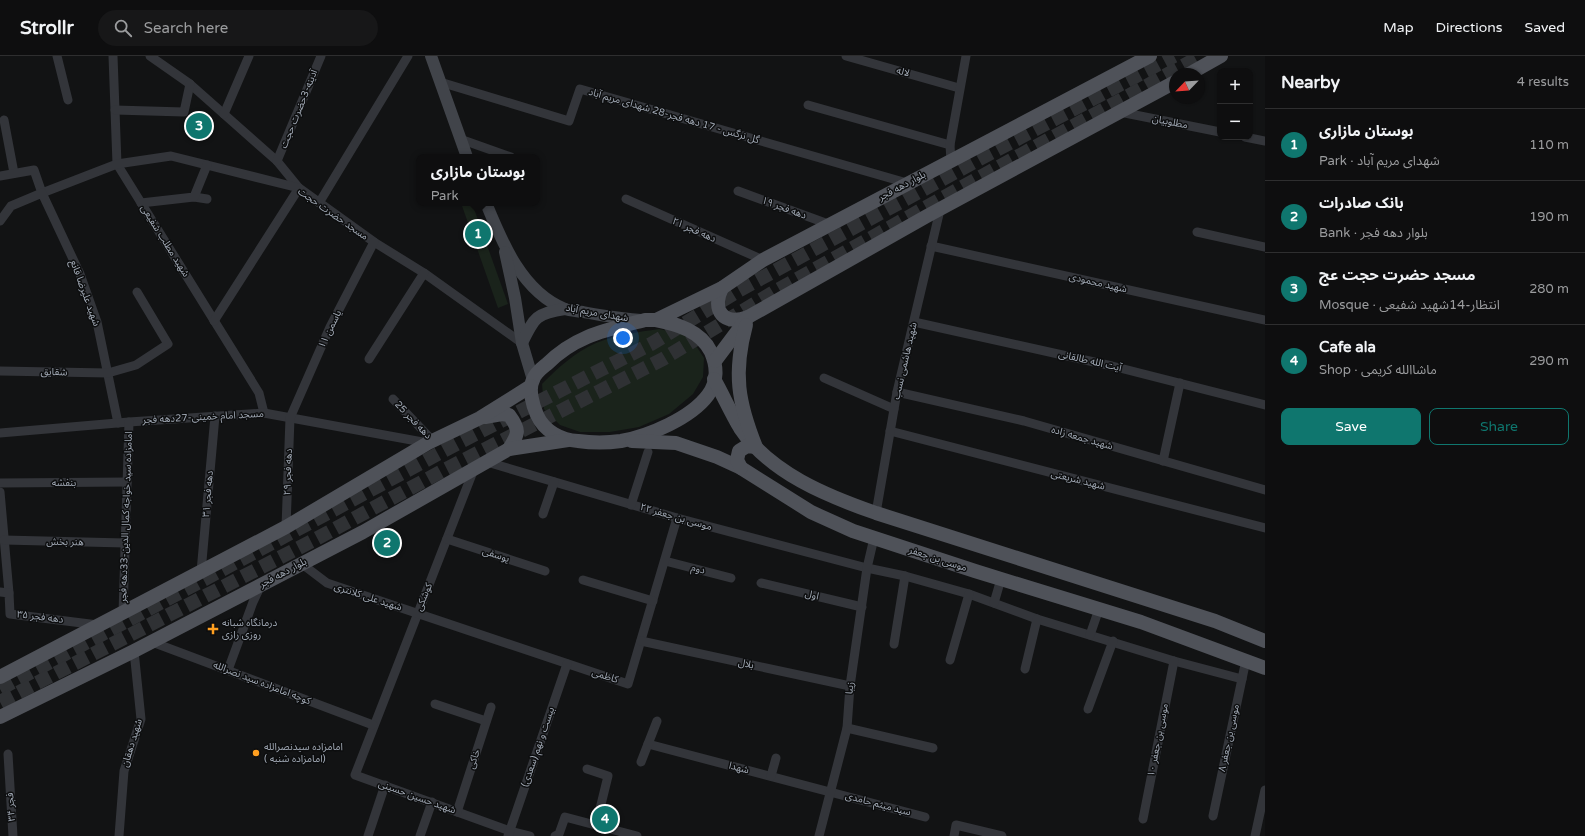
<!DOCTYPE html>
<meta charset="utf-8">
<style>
:root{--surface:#0e0e0f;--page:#171718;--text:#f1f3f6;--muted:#9b9c9e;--line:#2e2e2f;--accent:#0f766e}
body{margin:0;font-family:"Varela Round","Noto Sans Arabic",sans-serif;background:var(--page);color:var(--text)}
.controls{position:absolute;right:12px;top:12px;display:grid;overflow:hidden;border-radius:8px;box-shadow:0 1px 3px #0004}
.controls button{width:36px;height:36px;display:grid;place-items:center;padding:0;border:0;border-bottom:1px solid var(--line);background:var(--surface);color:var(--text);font:20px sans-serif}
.compass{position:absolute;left:1169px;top:12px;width:36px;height:36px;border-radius:50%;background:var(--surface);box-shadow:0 1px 3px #0004;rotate:245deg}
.you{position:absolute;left:623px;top:282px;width:14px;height:14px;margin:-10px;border:3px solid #fff;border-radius:50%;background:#1a73e8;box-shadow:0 0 0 6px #1a73e833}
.badge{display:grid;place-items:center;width:26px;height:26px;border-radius:50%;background:var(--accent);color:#fff;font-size:13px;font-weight:700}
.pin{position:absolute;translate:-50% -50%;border:2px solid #fff;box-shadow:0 1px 4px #0006}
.popup{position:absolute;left:416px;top:98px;width:124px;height:52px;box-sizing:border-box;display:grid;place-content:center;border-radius:8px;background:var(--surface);filter:drop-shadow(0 1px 3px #0005);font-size:13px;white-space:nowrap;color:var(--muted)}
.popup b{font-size:15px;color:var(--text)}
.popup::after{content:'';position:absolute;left:50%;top:100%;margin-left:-8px;border:8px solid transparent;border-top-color:var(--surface)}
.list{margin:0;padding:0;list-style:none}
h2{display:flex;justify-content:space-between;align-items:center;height:52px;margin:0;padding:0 16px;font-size:17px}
h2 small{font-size:13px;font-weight:400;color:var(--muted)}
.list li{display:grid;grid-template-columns:26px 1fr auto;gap:12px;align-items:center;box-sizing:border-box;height:72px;padding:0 16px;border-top:1px solid var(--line)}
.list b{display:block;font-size:15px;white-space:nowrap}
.list p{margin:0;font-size:13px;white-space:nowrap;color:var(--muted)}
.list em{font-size:13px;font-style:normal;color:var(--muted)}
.actions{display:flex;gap:8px;padding:12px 16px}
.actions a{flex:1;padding:9px 0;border:1px solid var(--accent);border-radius:8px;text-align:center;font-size:14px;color:var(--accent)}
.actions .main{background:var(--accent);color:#fff}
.icon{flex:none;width:22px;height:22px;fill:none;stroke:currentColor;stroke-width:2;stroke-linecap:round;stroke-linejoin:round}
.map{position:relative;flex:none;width:1265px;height:780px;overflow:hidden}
header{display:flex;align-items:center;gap:24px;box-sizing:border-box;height:56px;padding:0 20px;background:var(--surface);border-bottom:1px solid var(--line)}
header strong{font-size:19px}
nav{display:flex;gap:22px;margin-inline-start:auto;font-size:14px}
.search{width:280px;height:36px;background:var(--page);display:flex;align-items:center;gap:10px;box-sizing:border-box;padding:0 14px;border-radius:22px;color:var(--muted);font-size:15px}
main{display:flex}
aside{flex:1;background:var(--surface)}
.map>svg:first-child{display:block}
.green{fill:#1a231b}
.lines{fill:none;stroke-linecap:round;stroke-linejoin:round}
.primary-tunnel{stroke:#2f3134;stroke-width:14;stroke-dasharray:14 7;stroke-linecap:butt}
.street{stroke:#33353a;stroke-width:9}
.secondary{stroke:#41444a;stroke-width:12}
.primary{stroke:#4f5259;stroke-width:14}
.poi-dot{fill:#ff9f20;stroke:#0d0e0f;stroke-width:1.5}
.labels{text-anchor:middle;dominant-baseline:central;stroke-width:3;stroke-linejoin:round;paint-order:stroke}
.street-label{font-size:10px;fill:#a2aab6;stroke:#0d0e0f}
.poi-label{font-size:10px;fill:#a2aab6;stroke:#0d0e0f;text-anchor:start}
</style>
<header>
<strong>Strollr</strong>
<div class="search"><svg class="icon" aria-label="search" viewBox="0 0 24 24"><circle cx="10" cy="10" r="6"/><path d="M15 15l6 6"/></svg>Search here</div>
<nav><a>Map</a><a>Directions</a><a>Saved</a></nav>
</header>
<main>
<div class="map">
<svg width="1265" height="780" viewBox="0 0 1265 780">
<rect width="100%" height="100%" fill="#121314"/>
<g class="green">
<polygon points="461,147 472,147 508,248 498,252"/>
<path d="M659 273 689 279 704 302 703 321 693 338 669 358 639 371 610 376H580L560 369 544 353 542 328C558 312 575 296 596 287 616 279 638 276 659 273Z"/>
</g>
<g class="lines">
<g class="primary-tunnel">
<polyline points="0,633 462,385 651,288 738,235 820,190 985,100 1174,0"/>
<polyline points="0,646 314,484 446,413 663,303 774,236 982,120 1201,0"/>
</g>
<g class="street">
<polyline points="57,0 68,44"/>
<polyline points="113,0 117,108 259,337 264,357"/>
<polyline points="150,0 190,28 277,105 299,132 214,265"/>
<polyline points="846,0 959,32"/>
<polyline points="440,26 569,65 580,33 907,127"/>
<polyline points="808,49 950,89"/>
<polyline points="115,54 184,56 190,28"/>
<polyline points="1120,56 1220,76"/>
<polyline points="224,58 249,0"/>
<polyline points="4,64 14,117"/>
<polyline points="1245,81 1265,85"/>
<polyline points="460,83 511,101"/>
<polyline points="277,105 321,0"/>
<polyline points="951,105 950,89 966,0"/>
<polyline points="0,120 34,114 42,137 117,108 171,100 299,132 374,186 424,217 522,287"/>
<polyline points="738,135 831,169"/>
<polyline points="194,141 207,143"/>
<polyline points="626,143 763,204"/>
<polyline points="141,147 194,141 207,109"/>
<polyline points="319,147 408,0"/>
<polyline points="0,165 11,150 42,137 80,218 97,266 118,367"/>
<polyline points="1197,176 1265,191"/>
<polyline points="931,190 1265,264"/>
<polyline points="914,266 1112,310 1265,349"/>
<polyline points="369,303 424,217"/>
<polyline points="0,315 108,317 136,309 168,288 137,236"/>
<polyline points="824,322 894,353"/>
<polyline points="897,336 1024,365 1265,434"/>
<polyline points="393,343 433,385"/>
<polyline points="890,375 1265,472"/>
<polyline points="0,377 129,366 264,357 428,387"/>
<polyline points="1163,405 1180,327"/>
<polyline points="487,406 677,462 867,512 905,520 969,538 1037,563 1174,605 1242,623"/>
<polyline points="474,413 355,719 510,775 530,780"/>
<polyline points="0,427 127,426"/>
<polyline points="0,436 9,537"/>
<polyline points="631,449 648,396"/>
<polyline points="876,457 897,336 940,154"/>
<polyline points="543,458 554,426"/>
<polyline points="286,471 290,362 330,271 374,186"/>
<polyline points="447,483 545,515"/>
<polyline points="4,484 125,487"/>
<polyline points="665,505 731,522"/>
<polyline points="302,508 327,527 628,628 677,462"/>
<polyline points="201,516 215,360"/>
<polyline points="583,524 653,545"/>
<polyline points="761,527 862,551"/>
<polyline points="0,536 9,537 10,558 98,569"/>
<polyline points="994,547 1001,523"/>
<polyline points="123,557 129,366"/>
<polyline points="1090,579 1099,553"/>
<polyline points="641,585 850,630"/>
<polyline points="152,586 373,669"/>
<polyline points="894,588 905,520"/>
<polyline points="950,604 969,538"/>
<polyline points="1025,613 1037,563"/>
<polyline points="228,614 253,546 261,529"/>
<polyline points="435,648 486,665"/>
<polyline points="1088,653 1113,585"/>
<polyline points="847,672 933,692"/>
<polyline points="648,688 925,761"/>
<polyline points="8,698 13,780"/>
<polyline points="641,706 657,665"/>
<polyline points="587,713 608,720 596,769"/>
<polyline points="771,720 776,702"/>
<polyline points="457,756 491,651"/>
<polyline points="1213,760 1246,604"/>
<polyline points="1143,763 1174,605"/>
<polyline points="119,780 124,715 141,663 134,595"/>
<polyline points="368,780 385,729"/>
<polyline points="420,780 432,746"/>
<polyline points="508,780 567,608"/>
<polyline points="555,780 559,778 565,761 637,780"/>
<polyline points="819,780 847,672 850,630 867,512 874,482"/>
<polyline points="954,780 956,769 1002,780"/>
<polyline points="1255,780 1265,734"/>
</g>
<g class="secondary">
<polyline points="431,0 467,101"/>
<path d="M486 147C502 186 522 236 565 253 570 255 577 255 583 256 602 260 621 262 641 264"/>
<polyline points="505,196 515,242 522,287 533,324"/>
<path d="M522 287C534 262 536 257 565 253"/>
</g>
<g class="primary">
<polyline points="1189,18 1221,0"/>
<path d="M722 232C711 255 724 270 748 261"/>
<path d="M656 264C677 268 701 275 711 296 717 310 718 326 708 339 691 362 649 380 621 385 607 387 592 387 578 385 561 384 544 375 537 359 533 350 528 333 533 324 535 317 542 312 547 308 576 279 607 274 645 264H656L722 232 763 204 1150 0"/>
<polyline points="715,305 748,261 927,160 1175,26"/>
<path d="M714 323C723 339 731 357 740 372 770 417 827 440 876 457L1215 565 1265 585"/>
<path d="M485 361 502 358 509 359C521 375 518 378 509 393"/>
<polyline points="632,385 676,387 717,401 741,412 811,456 853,475 975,515 1141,566 1265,612"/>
<path d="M741 412 737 404 739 395 747 390 756 391C738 346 733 317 746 269"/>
<polyline points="0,621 286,471 428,387 480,362 531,330"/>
<polyline points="0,661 134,595 363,476 509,393 568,384"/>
</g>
</g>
<g class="poi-dot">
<path d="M211 567h4v4h4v4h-4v4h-4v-4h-4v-4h4z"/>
<circle cx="256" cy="697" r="4"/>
</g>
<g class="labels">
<g class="street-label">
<text transform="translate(903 16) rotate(16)">لاله</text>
<text transform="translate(299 53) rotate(-68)">آدینه-3حضرت حجت</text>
<text transform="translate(674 60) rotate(16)">گل نرگس - 17 دهه فجر-28 شهدای مریم آباد</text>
<text transform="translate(1170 66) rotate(11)">مطلوبیان</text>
<text transform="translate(902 130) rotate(-28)">بلوار دهه فجر</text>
<text transform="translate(784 152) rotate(20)">دهه فجر ۱۹</text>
<text transform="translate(333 158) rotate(35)">مسجد حضرت حجت</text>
<text transform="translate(694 174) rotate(24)">دهه فجر ۲۱</text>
<text transform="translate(165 185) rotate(58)">شهید مطلب شفیعی</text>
<text transform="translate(1098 227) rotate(13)">شهید محمودی</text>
<text transform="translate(85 237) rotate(70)">شهید علیرضا قانع</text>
<text transform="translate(597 257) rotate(10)">شهدای مریم آباد</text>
<text transform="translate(330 273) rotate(-64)">یاسمن ۱۱</text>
<text transform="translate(905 305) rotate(-77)">شهید هاشمی نسب</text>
<text transform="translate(1090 305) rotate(13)">آیت الله طالقانی</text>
<text transform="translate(54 316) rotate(2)">شقایق</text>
<text transform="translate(203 361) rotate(-3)">مسجد امام خمینی-27دهه فجر</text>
<text transform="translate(413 364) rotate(46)">دهه فجر 25</text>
<text transform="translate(1082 382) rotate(16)">شهید جمعه زاده</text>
<text transform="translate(288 416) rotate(-88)">دهه فجر ۲۹</text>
<text transform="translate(1078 424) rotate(14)">شهید شریعتی</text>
<text x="64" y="427">بنفشه</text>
<text transform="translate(208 438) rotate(-85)">دهه فجر ۳۱</text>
<text transform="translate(126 461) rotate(-88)">امامزاده سید خواجه کمال الدین-33دهه فجر</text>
<text transform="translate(676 461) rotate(16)">موسی بن جعفر ۲۲</text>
<text transform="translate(65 486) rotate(1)">هنر بخش</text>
<text transform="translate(496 499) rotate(18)">یوسفی</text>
<text transform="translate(938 503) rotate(18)">موسی بن جعفر</text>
<text transform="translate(698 513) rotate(14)">دوم</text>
<text transform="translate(283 517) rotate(-28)">بلوار دهه فجر</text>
<text transform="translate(812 539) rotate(13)">اول</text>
<text transform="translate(368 541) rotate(18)">شهید علی کلانتری</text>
<text transform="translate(424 541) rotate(-68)">کوشکی</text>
<text transform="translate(40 561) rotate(7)">دهه فجر ۳۵</text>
<text transform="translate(746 608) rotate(12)">بلال</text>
<text transform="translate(605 620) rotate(18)">کاظمی</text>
<text transform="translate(262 627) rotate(21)">کوچه امامزاده سید نصرالله</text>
<text transform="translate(850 632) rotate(-84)">زیبا</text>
<text transform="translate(1229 682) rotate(-78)">موسی بن جعفر ۸</text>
<text transform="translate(1158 684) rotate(-79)">موسی بن جعفر ۱۰</text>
<text transform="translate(132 687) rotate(-73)">شهید دهقان</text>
<text transform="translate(538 691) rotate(-71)">بیست و نهم (سعدی)</text>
<text transform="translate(474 703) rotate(-72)">خاکی</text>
<text transform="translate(739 712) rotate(15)">شهدا</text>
<text transform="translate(417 741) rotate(20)">شهید حسین حسینی</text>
<text transform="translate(878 748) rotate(15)">سید میثم حامدی</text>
<text transform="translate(11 751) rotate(-94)">فجر ۳۴</text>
</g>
<g class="poi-label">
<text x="222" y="567">درمانگاه شبانه<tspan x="222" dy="12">روزی رازی</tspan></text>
<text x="264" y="691">امامزاده سیدنصرالله<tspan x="264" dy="12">( امامزاده شنبه)</tspan></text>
</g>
</g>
</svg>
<div class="controls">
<button>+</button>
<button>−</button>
</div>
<svg class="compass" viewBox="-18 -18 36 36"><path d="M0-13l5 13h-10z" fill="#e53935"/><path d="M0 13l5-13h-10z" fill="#9b9c9e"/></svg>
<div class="you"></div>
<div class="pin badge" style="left:478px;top:178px">1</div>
<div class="popup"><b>بوستان مازاری</b>Park</div>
<div class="pin badge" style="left:387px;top:487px">2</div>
<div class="pin badge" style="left:199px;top:70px">3</div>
<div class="pin badge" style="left:605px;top:763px">4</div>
</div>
<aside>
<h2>Nearby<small>4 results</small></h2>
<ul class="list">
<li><span class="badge">1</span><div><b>بوستان مازاری</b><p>Park · شهدای مریم آباد</p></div><em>110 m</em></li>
<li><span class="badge">2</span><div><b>بانک صادرات</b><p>Bank · بلوار دهه فجر</p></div><em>190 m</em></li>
<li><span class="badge">3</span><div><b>مسجد حضرت حجت عج</b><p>Mosque · انتظار-14شهید شفیعی</p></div><em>280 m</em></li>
<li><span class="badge">4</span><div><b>Cafe ala</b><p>Shop · ماشاالله کریمی</p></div><em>290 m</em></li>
</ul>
<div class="actions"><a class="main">Save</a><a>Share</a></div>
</aside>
</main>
